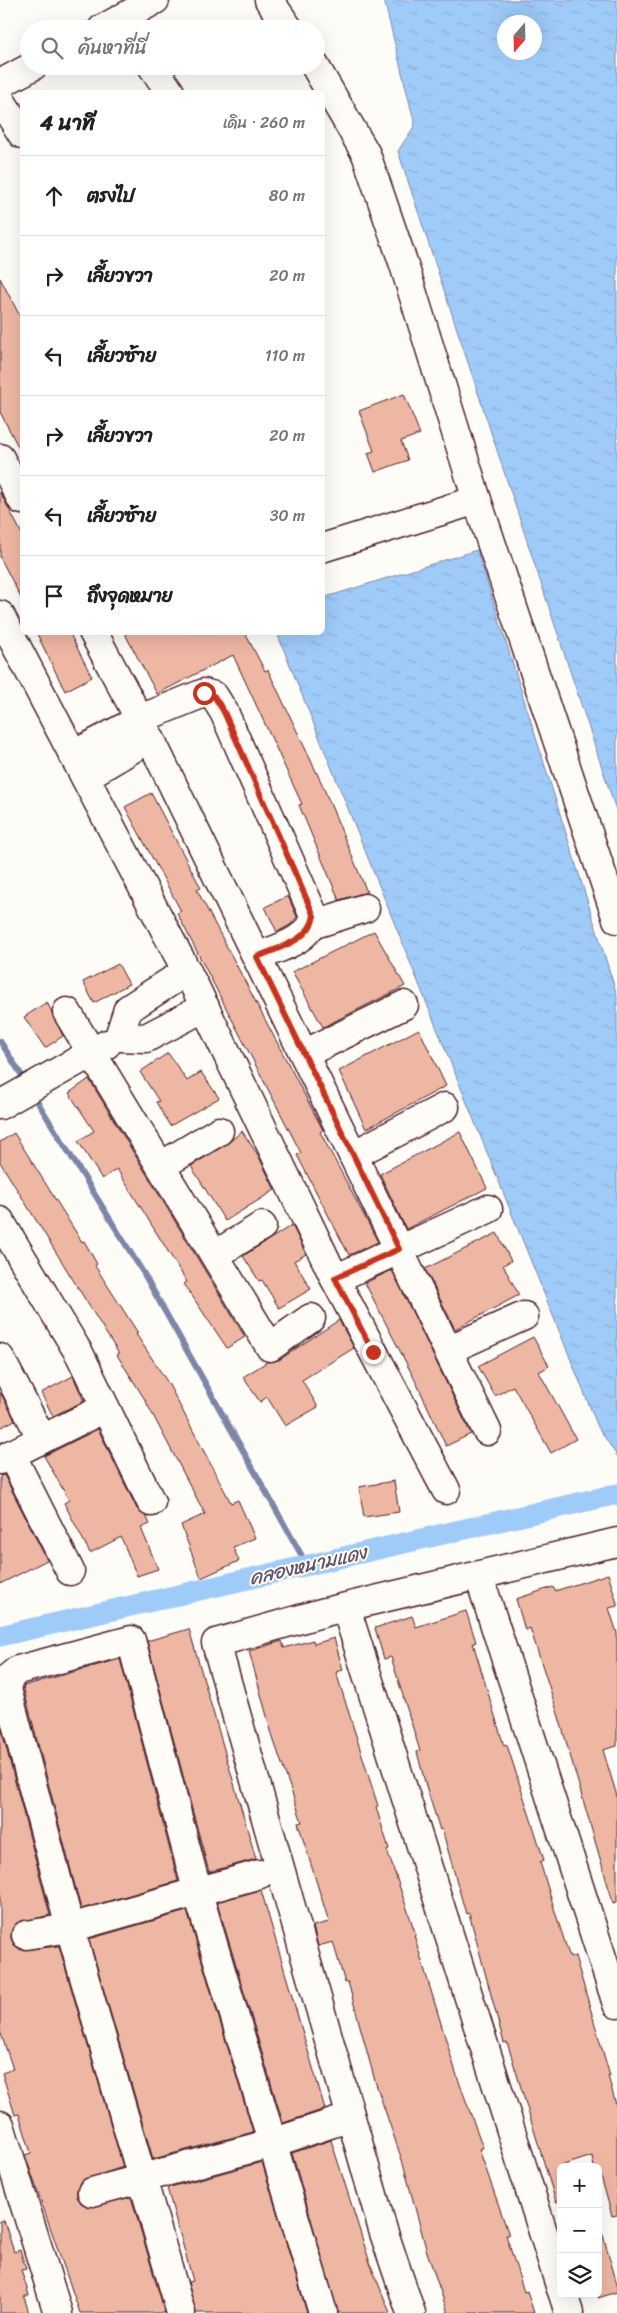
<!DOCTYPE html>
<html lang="th">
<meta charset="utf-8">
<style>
:root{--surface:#fff;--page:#f2f2f2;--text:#202124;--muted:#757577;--line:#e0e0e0}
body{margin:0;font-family:Sriracha,"Playpen Sans Thai",sans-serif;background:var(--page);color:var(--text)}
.controls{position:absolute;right:15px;bottom:15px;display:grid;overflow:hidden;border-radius:8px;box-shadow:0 5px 20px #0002}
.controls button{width:45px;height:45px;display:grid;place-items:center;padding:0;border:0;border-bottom:1px solid var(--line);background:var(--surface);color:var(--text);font:25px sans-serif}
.compass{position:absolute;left:497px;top:15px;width:45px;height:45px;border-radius:50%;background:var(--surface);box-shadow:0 5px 20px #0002;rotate:200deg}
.stop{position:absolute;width:15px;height:15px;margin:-11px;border:4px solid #c8321e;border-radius:50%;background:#fff}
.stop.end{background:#c8321e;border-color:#fff;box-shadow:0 1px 5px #0008}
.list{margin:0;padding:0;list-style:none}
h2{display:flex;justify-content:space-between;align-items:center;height:65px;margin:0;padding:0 20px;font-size:21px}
h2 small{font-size:16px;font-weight:400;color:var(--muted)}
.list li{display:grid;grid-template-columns:32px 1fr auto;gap:15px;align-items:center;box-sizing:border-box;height:80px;padding:0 20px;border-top:1px solid var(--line)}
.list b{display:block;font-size:19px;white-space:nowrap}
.list em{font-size:16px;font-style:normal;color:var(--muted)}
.icon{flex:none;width:28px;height:28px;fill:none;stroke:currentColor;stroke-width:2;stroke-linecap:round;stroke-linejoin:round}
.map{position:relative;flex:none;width:617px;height:2313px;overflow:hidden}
.search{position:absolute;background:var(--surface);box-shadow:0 5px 20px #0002;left:20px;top:20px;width:305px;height:55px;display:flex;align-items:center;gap:12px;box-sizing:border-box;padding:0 18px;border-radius:28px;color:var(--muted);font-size:19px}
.panel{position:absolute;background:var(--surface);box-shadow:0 5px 20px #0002;left:20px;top:90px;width:305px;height:545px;border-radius:8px}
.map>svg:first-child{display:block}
.water{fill:url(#water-ripples);stroke:#7d86a7;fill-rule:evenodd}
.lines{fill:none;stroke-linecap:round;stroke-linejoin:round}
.stream{stroke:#7d86a7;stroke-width:6}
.canal{stroke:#9fcbf9;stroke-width:21}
.building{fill:#eeb7a3;stroke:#4a1f2b}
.minor-casing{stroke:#4a1f2b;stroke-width:31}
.minor{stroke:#fdfcf7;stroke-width:28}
.route{stroke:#c8321e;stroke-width:6}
.labels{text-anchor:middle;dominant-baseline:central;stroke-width:4;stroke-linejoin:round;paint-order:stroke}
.water-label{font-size:19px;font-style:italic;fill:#645369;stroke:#fdfcf7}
</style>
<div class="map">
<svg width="617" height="2313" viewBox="0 0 617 2313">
<defs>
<pattern id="water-ripples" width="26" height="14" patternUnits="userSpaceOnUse" patternTransform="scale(1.25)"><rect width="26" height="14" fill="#9fcbf9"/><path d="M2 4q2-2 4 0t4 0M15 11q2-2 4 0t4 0" fill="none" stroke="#8aaed6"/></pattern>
</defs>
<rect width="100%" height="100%" fill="#fdfcf7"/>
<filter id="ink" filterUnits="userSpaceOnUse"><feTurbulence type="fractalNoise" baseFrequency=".02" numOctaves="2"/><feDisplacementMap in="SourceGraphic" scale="10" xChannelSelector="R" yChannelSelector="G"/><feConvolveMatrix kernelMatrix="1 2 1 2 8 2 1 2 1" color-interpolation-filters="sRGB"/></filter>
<g filter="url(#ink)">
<g class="water">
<path d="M384 0H617V813L398 151 415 125ZM504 22H534V52H504Z"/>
<polygon points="477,550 617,995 617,1456 598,1427 277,633 322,632 323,598"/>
</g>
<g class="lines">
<g class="stream">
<polyline points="0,1041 26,1082"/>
<polyline points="32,1093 144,1274 307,1565"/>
</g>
<polyline class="canal" points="0,1636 617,1494"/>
</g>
<g class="building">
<polygon points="0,278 22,320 22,454 0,412"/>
<polygon points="404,394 420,434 401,441 408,460 375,472 368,453 374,451 359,411"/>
<polygon points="0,492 22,534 22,600 0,557"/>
<polygon points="36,632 69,632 92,677 65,691"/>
<polygon points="124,632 245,633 265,671 268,670 322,784 367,892 339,900 299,805 302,804 233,655 157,694"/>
<polygon points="151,793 201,888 197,890 323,1130 320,1132 378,1242 349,1255 297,1155 301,1153 177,913 181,911 125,807"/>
<polygon points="288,896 297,917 290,925 277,932 265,907"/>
<polygon points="374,931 405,986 323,1027 292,972"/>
<polygon points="118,964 129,984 94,1003 83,982"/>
<polygon points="47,1002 63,1036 45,1048 24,1017"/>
<polygon points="419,1029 446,1086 366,1129 339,1071"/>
<polygon points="168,1053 187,1081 201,1072 219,1098 170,1126 156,1102 159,1101 140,1072"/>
<polygon points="89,1079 245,1337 227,1348 184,1284 187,1282 117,1169 102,1179 78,1141 94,1131 69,1093"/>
<polygon points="242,1131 258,1155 275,1190 225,1221 191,1166 227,1144"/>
<polygon points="460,1132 487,1188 406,1229 380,1174"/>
<polygon points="14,1133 82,1242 84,1241 97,1264 95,1266 138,1333 136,1334 168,1383 231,1503 238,1500 255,1538 233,1547 239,1561 201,1578 181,1525 205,1514 144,1398 117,1355 119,1354 0,1162 0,1142"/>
<polygon points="292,1225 306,1254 294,1261 311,1289 279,1308 262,1280 259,1281 243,1256"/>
<polygon points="497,1233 511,1261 503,1265 519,1295 455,1329 425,1269"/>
<polygon points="392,1270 471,1434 446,1446 416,1382 365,1283"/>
<polygon points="339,1320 354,1348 302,1380 318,1407 285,1426 267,1397 260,1402 243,1377 267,1362 279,1360"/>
<polygon points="533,1337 549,1366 539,1372 576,1439 551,1453 513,1386 495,1396 478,1366"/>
<polygon points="73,1376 84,1401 53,1416 41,1393"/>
<polygon points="0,1392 15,1420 0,1428"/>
<polygon points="98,1429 137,1509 146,1516 150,1524 141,1528 158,1569 137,1576 121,1537 90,1553 64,1503 69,1500 44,1456"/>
<polygon points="4,1475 47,1560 0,1584 0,1476"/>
<polygon points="394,1481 399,1512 364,1517 359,1487"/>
<polygon points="608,1574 617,1603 617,1606 609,1608 617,1633 617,1746 603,1750 617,1796 617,1902 613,1903 559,1717 530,1628 525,1630 516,1599 553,1587 555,1591"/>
<polygon points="466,1611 476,1642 473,1643 504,1746 507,1745 544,1860 540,1862 557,1918 570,1958 575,1956 610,2076 608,2076 617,2108 617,2215 612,2216 601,2176 598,2177 598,2167 594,2167 592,2156 561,2166 561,2201 556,2202 507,2042 504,2043 469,1913 466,1914 442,1829 440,1830 426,1786 417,1752 420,1751 391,1657 384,1659 375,1628 412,1616 416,1627"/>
<polygon points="189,1629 256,1859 209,1872 147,1641"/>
<polygon points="334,1638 343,1670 336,1672 378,1806 376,1807 389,1849 387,1850 416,1935 414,1935 457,2076 483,2148 479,2149 509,2235 506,2235 524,2292 527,2291 534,2313 448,2313 427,2252 403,2163 375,2081 348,1982 345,1983 333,1942 318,1946 313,1926 329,1922 298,1823 302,1822 273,1738 249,1651 282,1641 284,1648 313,1640 314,1644"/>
<polygon points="120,1659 178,1881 81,1909 23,1686"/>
<polygon points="0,1724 50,1915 17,1923 12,1929 11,1938 14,1945 21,1950 59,1946 123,2167 81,2181 77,2188 77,2197 81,2203 88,2207 131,2197 165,2313 80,2313 25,2155 31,2153 19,2114 15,2115 2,2073 13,2069 0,2031"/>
<polygon points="261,1890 325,2109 283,2123 217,1902"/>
<polygon points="187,1911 253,2132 153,2159 89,1939"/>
<polygon points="331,2140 370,2263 390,2313 338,2313 292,2153"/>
<polygon points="262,2162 307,2313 196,2313 188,2282 193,2281 167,2188"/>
<polygon points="0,2221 4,2221 14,2252 20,2250 26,2269 21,2270 29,2295 24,2297 29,2313 0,2313"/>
<polygon points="603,2235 617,2284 617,2292 598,2298 598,2236"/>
</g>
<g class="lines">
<g class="minor-casing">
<g id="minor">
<polyline points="269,0 289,29"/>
<polyline points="102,29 155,0"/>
<polyline points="152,66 170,92"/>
<polyline points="315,66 366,154 404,265 477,500 617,919"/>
<polyline points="0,84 33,66"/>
<polyline points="0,99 22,134"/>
<polyline points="0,458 22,500"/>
<polyline points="322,548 477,500"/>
<polyline points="0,615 196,989 335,1279 446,1490"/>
<polyline points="93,632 148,735"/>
<path d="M73 755 140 719 204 693 214 696 224 712 314 916C310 941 277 948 257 957"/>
<polyline points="85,777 150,738 487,1431"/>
<polyline points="312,925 365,908"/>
<polyline points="187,971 128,1009 119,1037 146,1038 205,1007"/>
<polyline points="67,1012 270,1347 311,1318"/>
<polyline points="304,1054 404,1005"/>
<polyline points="0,1105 107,1044"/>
<polyline points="353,1155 445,1107"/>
<polyline points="161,1166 219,1131"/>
<polyline points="0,1221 80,1355 151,1502"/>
<polyline points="215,1255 262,1226"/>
<polyline points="335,1279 488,1209"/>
<polyline points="448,1350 524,1316"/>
<polyline points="0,1358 42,1439"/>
<polyline points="11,1454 70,1571"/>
<polyline points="0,1460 105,1408"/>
<polyline points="479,1576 617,2004"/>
<polyline points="346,1608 561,2289"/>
<polyline points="26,1935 70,1928 260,1874"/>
<polyline points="0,2125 58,2313"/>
<polyline points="92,2192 272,2143 336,2122"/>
<polyline points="563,2294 569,2313"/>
<polyline points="181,2313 70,1928 7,1689 8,1678 18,1670 131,1640 197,1890 323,2313"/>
<polyline points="411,2313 383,2230 216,1643 325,1612 617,1542"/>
</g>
</g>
<use href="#minor" class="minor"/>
</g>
</g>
<g class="lines" filter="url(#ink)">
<path class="route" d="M204 693 214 696 224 712 314 916C310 941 277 948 257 957L399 1249 335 1278 373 1352"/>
</g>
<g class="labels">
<g class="water-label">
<text transform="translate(308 1565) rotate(-13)">คลองหนามแดง</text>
</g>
</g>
</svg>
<div class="controls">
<button>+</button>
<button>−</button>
<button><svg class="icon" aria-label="layers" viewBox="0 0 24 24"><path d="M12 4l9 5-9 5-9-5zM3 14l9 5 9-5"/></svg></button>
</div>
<svg class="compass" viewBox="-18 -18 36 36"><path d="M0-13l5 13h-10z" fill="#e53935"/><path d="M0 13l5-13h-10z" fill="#757577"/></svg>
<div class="stop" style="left:204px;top:693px"></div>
<div class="stop end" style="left:373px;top:1352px"></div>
<div class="search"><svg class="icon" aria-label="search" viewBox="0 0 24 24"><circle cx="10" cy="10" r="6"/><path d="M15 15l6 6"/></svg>ค้นหาที่นี่</div>
<section class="panel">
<h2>4 นาที<small>เดิน · 260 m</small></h2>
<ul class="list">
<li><svg class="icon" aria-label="ahead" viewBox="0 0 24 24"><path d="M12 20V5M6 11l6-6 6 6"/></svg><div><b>ตรงไป</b></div><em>80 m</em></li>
<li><svg class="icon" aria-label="right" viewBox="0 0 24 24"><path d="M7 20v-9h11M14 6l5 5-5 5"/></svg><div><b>เลี้ยวขวา</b></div><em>20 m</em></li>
<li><svg class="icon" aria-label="left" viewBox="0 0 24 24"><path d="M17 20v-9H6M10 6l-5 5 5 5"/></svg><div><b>เลี้ยวซ้าย</b></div><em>110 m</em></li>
<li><svg class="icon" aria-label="right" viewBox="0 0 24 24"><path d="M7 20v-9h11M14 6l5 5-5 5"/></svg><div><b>เลี้ยวขวา</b></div><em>20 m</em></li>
<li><svg class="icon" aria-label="left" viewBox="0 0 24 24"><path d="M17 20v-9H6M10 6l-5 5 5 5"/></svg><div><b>เลี้ยวซ้าย</b></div><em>30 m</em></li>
<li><svg class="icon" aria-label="arrive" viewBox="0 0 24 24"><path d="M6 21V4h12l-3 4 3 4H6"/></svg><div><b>ถึงจุดหมาย</b></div></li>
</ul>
</section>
</div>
